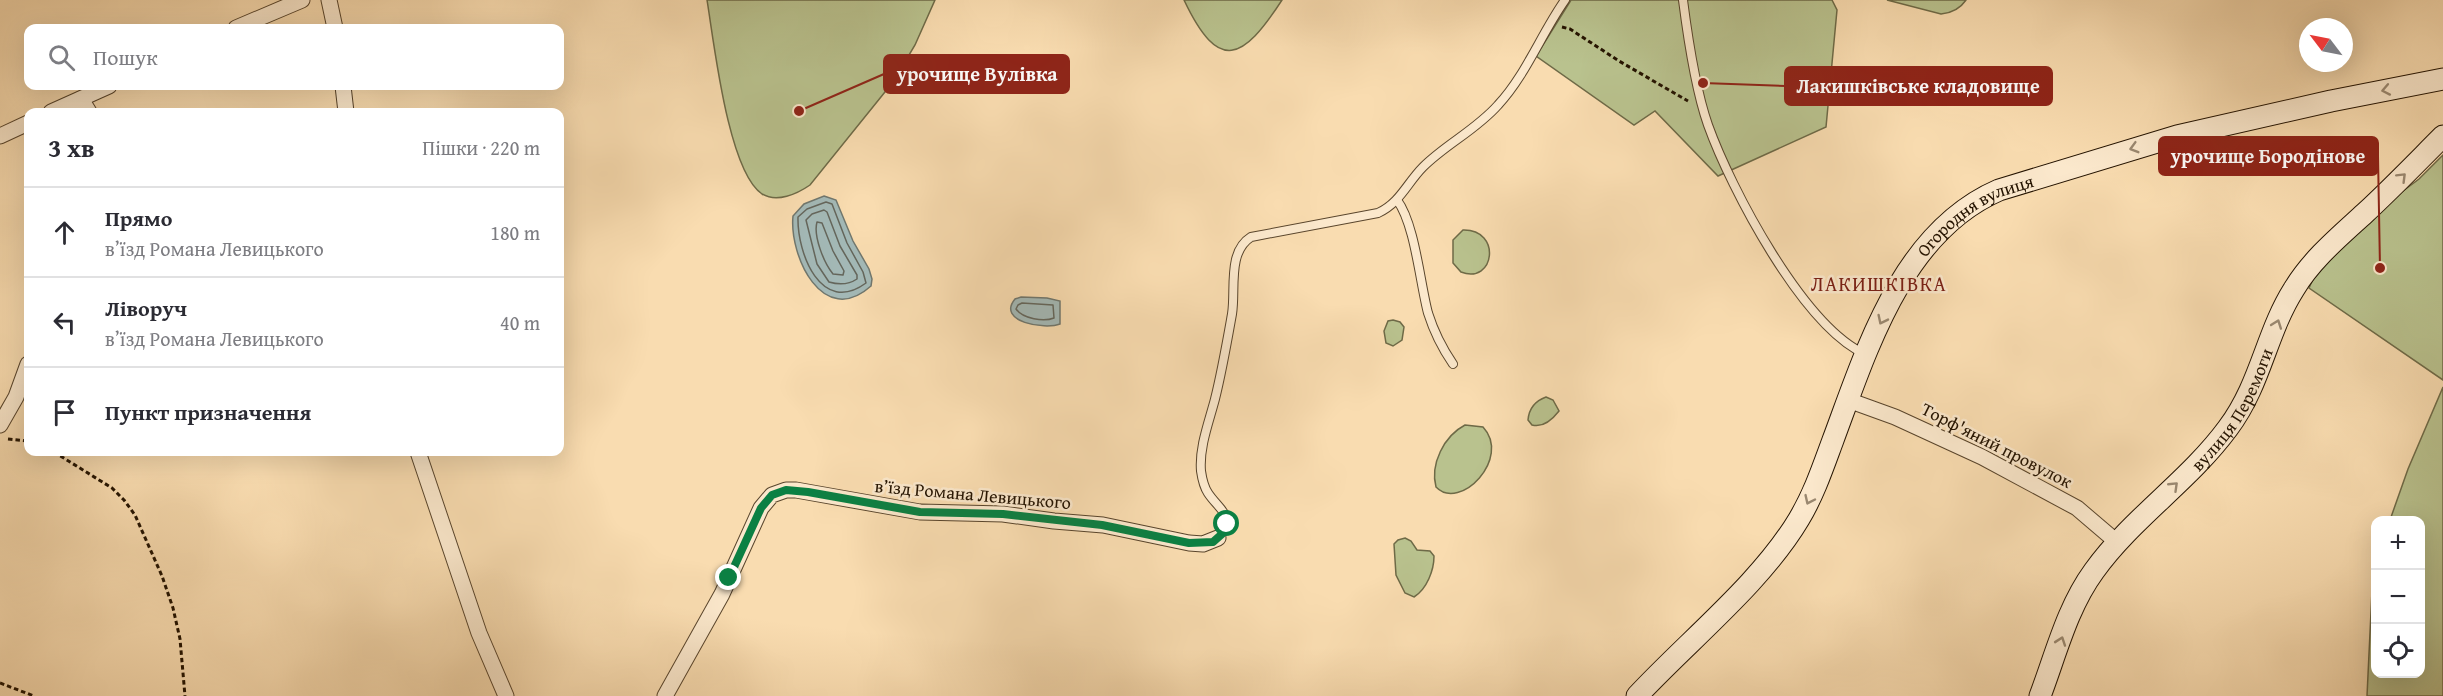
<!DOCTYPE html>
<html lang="uk">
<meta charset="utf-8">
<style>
:root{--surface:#fff;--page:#f2f2f3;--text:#2b2b33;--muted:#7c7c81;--line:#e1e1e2}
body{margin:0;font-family:"Gentium Book Plus",serif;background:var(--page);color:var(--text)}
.controls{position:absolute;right:18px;bottom:18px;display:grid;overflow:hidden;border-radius:12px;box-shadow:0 6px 24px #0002}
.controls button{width:54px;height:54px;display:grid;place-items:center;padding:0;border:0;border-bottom:2px solid var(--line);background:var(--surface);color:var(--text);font:30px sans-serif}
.compass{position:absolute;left:2299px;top:18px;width:54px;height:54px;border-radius:50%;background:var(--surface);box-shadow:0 6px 24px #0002;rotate:302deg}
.stop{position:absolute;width:18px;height:18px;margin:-14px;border:4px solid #0b8043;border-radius:50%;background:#fff}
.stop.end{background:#0b8043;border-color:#fff;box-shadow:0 2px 6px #0008}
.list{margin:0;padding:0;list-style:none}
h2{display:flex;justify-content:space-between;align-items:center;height:78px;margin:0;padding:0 24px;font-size:26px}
h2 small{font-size:20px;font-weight:400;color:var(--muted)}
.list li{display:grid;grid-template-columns:39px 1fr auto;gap:18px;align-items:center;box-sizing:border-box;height:90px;padding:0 24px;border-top:2px solid var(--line)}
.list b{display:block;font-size:22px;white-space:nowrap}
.list p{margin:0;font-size:20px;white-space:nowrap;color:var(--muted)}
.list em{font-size:20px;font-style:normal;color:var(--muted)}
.icon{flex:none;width:33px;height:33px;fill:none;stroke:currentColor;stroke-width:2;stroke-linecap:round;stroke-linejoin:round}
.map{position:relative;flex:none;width:2443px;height:696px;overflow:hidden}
.search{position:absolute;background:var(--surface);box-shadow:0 6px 24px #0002;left:24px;top:24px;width:540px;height:66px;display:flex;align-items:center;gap:15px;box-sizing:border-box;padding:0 21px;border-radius:12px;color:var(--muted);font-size:22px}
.panel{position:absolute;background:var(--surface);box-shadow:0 6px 24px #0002;left:24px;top:108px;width:540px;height:348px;border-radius:12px}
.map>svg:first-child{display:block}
.green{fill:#b9c28e;stroke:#6e6a47;stroke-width:1.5}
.water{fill:#a3b9b7;stroke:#70776e;stroke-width:1.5}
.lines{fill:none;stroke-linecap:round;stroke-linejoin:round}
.shore{stroke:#64665c;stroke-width:1.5}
.lane-casing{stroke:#59452c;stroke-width:10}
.street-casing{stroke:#59452c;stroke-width:17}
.secondary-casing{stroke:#241300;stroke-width:23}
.path{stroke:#241300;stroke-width:3;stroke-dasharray:4.5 3;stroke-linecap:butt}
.lane{stroke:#fbe8cc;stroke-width:8}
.street{stroke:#fbe8cc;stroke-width:15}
.secondary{stroke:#fbe8cc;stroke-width:21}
.oneway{stroke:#9a8870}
.route{stroke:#0b8043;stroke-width:8}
.labels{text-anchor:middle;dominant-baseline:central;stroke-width:5;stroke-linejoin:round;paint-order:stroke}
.street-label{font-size:18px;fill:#241300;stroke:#fbe8cc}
.neighbourhood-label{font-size:20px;letter-spacing:1.5px;fill:#7a1f14;stroke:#fbe8cc}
.leader{fill:none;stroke:#8f2418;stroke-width:2}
.callout-dot{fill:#8f2418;stroke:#fbe8cc;stroke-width:2}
.callout{fill:#8f2418;stroke:#8f2418;stroke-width:2}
.callout-label{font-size:20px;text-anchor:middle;font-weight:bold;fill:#fff}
</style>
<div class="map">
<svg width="2443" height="696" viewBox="0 0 2443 696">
<rect width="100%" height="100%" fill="#f9dcb0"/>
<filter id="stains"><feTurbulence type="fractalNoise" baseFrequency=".00333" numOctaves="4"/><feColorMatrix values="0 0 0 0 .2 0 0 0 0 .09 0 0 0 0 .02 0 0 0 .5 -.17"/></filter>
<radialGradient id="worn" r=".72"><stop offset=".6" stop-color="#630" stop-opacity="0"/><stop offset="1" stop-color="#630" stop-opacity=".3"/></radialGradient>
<g class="green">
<path d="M707 0H935L915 45 893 82 810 185C797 194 777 203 762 194 728 171 714 42 707 0Z"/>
<path d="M1184 0H1282C1243 60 1219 74 1184 0Z"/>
<polygon points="1571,0 1832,0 1837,10 1826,127 1718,176 1655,111 1634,125 1536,56"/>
<path d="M1887 0H1966C1960 9 1951 13 1941 14Z"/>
<polygon points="2443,155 2443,380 2309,288 2327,248 2419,179"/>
<path d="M1463 230C1502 229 1495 285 1461 272L1453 263V240Z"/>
<polygon points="1393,320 1400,322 1404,327 1402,340 1393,346 1386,343 1384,331 1388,321"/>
<polygon points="2443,387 2443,696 2367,696 2373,570 2375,562 2376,674 2420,674 2420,520 2390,520 2408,469"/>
<path d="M1546 397 1553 400 1559 411C1552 420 1543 428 1532 425L1528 420C1529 408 1535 401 1546 397Z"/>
<path d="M1465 425 1483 427C1512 458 1460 512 1436 487 1430 464 1444 436 1465 425Z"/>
<path d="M1405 538 1411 541 1417 550 1430 551 1434 556C1434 570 1427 589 1414 597L1405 593 1396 575 1394 544 1398 540Z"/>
</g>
<g class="water">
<path d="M824 196 836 200 853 241 869 269 872 279 871 286C823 329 789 256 793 216L804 204Z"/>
<path d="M1021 297 1047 298 1060 301V324C1045 330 996 322 1015 299Z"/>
</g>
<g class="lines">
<g class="shore">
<path d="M826 202 832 204 847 243 863 272 866 283C821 316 797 253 798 217L807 209Z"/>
<path d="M824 210 827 212 840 246 857 275V279C848 285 839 285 829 282L817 264 806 220 812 214Z"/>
<path d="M817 222 822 223 833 251 844 271 843 275 833 274C824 263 813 236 817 222Z"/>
<path d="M1022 303 1053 305 1054 318C1044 322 1023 319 1016 309L1018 305Z"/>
</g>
<g class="lane-casing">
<g id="lane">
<path d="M1683 0C1688 39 1695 88 1708 125 1731 189 1803 326 1865 354"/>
<path d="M1397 200C1415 224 1420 283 1428 313 1434 332 1442 348 1453 364"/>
<path d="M1218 538C1238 517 1219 510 1208 493 1204 487 1202 478 1201 471 1199 447 1209 422 1215 399 1222 371 1227 342 1232 314 1236 290 1227 252 1251 237L1378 213C1400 203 1407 183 1423 167 1446 144 1476 130 1498 105 1526 75 1541 34 1565 0"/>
</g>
</g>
<g class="street-casing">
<g id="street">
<polyline points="329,0 335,28"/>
<polyline points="236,28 302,0"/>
<polyline points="343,86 346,112"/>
<polyline points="81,99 89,112"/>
<polyline points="51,112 109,86"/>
<polyline points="0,136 28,123"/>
<polyline points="1848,400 1895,417 1982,457 2077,508 2118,543"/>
<polyline points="0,425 16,397 28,364"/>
<polyline points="418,452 479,633 506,696"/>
<polyline points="665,696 722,594 761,508 772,495 786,490 796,490 920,512 1003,514 1054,521 1103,525 1189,543 1203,544 1218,538"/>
</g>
</g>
<g class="secondary-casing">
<g id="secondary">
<path id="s1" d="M1637 696C1688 641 1761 583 1799 519 1814 494 1823 467 1833 440 1867 349 1902 232 1999 190L2177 136 2331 101 2443 79"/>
<path id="s2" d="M2040 696C2056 654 2067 608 2094 571 2132 518 2189 481 2228 428 2261 384 2266 333 2294 289 2312 259 2340 236 2365 213 2392 188 2417 162 2443 136"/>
</g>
</g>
<g class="path">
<polyline points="1562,27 1570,29 1619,61 1688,101"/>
<polyline points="8,439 28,441"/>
<polyline points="54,452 112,488 124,500 135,515 162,576 173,608 180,639 185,696"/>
<polyline points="0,683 34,696"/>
</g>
<use href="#lane" class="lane"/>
<use href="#street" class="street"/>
<use href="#secondary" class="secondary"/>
</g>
<defs><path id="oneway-chevron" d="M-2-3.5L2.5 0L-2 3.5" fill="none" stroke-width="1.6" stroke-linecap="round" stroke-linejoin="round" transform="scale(1.5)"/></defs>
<g class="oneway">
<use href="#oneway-chevron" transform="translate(2386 90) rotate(169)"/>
<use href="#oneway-chevron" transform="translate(2134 148) rotate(164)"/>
<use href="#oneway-chevron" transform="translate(2402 177) rotate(-45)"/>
<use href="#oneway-chevron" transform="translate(1882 320) rotate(116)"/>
<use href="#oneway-chevron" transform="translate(2277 324) rotate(-70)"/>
<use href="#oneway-chevron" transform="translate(2174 486) rotate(-44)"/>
<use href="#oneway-chevron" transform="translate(1809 500) rotate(115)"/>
<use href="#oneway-chevron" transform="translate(2061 641) rotate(-71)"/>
</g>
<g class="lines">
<polyline class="route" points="729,578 761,508 772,495 786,490 808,492 920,512 1003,514 1102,525 1189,543 1213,542 1222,534 1227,524"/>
</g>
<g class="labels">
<g class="street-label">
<text stroke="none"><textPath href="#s1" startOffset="602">Огородня вулиця</textPath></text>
<text stroke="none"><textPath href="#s2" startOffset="351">вулиця Перемоги</textPath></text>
<text transform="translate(1997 445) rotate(27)">Торф'яний провулок</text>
<text transform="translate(973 494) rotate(5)">в’їзд Романа Левицького</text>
</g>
<g class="neighbourhood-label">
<text x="1879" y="283">ЛАКИШКІВКА</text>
</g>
</g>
<path class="leader" d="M799 111L884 74M1703 83L1785 86M2380 268L2378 156"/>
<g class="callout-dot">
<circle cx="799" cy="111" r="6"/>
<circle cx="1703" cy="83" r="6"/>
<circle cx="2380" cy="268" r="6"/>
</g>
<g class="callout">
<rect x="884" y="55" width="185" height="38" rx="6"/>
<rect x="1785" y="67" width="267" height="38" rx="6"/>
<rect x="2159" y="137" width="219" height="38" rx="6"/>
</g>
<g class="callout-label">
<text x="977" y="81">урочище Вулівка</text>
<text x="1918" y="93">Лакишківське кладовище</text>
<text x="2268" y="163">урочище Бородінове</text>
</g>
<rect width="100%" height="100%" filter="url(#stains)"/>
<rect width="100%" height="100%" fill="url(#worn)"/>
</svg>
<div class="controls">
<button>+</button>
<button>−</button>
<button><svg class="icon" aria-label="locate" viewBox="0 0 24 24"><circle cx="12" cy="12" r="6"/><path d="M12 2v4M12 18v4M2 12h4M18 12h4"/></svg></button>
</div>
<svg class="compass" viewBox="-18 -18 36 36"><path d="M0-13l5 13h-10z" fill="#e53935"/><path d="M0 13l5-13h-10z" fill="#7c7c81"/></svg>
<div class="stop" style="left:1227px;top:524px"></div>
<div class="stop end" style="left:729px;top:578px"></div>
<div class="search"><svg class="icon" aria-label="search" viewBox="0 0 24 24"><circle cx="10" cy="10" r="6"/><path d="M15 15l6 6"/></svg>Пошук</div>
<section class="panel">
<h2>3 хв<small>Пішки · 220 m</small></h2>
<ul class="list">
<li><svg class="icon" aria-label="ahead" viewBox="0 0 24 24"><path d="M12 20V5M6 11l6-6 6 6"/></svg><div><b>Прямо</b><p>в’їзд Романа Левицького</p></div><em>180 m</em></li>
<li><svg class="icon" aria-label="left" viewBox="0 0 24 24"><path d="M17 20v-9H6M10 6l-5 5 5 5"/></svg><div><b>Ліворуч</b><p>в’їзд Романа Левицького</p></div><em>40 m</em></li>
<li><svg class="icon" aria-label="arrive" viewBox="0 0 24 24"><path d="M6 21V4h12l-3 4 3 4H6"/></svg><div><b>Пункт призначення</b></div></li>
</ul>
</section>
</div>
